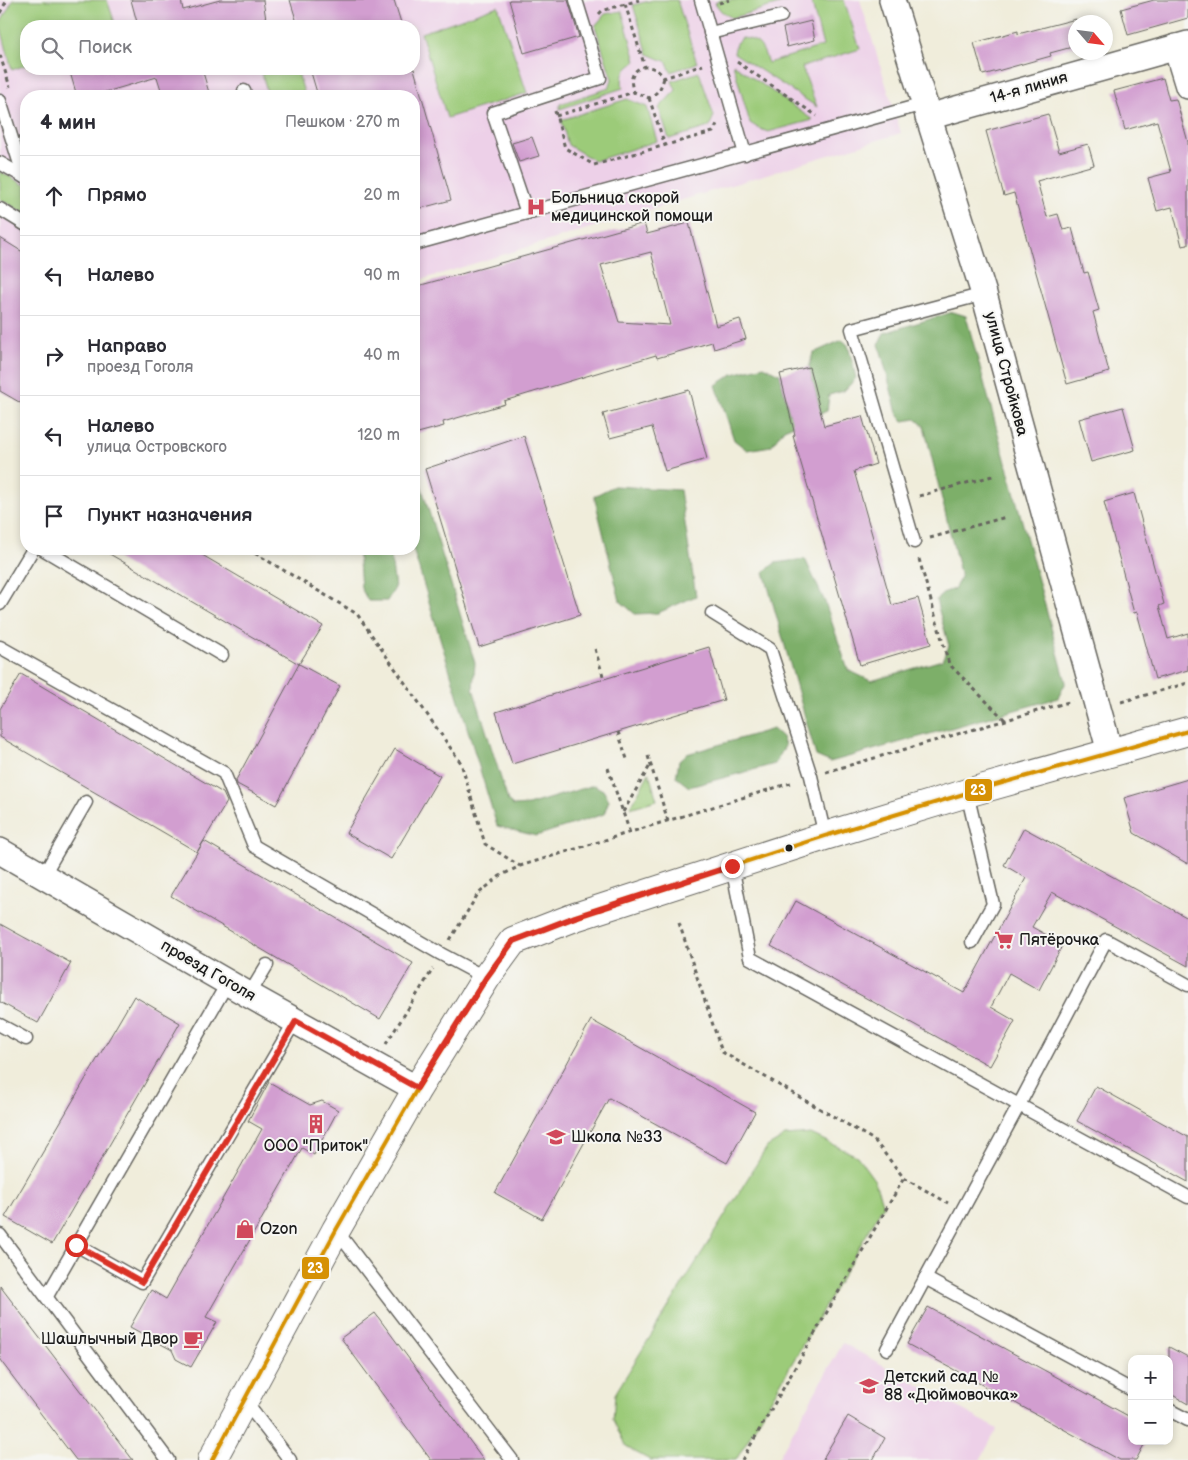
<!DOCTYPE html>
<html lang="ru">
<meta charset="utf-8">
<style>
:root{--surface:#fff;--page:#f7f7f7;--text:#2b2b33;--muted:#7c7c81;--line:#e1e1e2}
body{margin:0;font-family:"Balsamiq Sans",sans-serif;background:var(--page);color:var(--text)}
.controls{position:absolute;right:15px;bottom:15px;display:grid;overflow:hidden;border-radius:10px;box-shadow:0 2px 8px #0003}
.controls button{width:45px;height:45px;display:grid;place-items:center;padding:0;border:0;border-bottom:1px solid var(--line);background:var(--surface);color:var(--text);font:25px sans-serif}
.compass{position:absolute;left:1068px;top:15px;width:45px;height:45px;border-radius:50%;background:var(--surface);box-shadow:0 2px 8px #0003;rotate:118deg}
.stop{position:absolute;width:15px;height:15px;margin:-11px;border:4px solid #d93025;border-radius:50%;background:#fff}
.stop.end{background:#d93025;border-color:#fff;box-shadow:0 1px 5px #0008}
.list{margin:0;padding:0;list-style:none}
h2{display:flex;justify-content:space-between;align-items:center;height:65px;margin:0;padding:0 20px;font-size:21px}
h2 small{font-size:16px;font-weight:400;color:var(--muted)}
.list li{display:grid;grid-template-columns:32px 1fr auto;gap:15px;align-items:center;box-sizing:border-box;height:80px;padding:0 20px;border-top:1px solid var(--line)}
.list b{display:block;font-size:19px;white-space:nowrap}
.list p{margin:0;font-size:16px;white-space:nowrap;color:var(--muted)}
.list em{font-size:16px;font-style:normal;color:var(--muted)}
.icon{flex:none;width:28px;height:28px;fill:none;stroke:currentColor;stroke-width:2;stroke-linecap:round;stroke-linejoin:round}
.map{position:relative;flex:none;width:1188px;height:1460px;overflow:hidden}
.search{position:absolute;background:var(--surface);box-shadow:0 2px 8px #0003;left:20px;top:20px;width:400px;height:55px;display:flex;align-items:center;gap:12px;box-sizing:border-box;padding:0 18px;border-radius:20px;color:var(--muted);font-size:19px}
.panel{position:absolute;background:var(--surface);box-shadow:0 2px 8px #0003;left:20px;top:90px;width:400px;height:465px;border-radius:20px}
.map>svg:first-child{display:block}
.built{fill:#edd0e8;fill-rule:evenodd}
.green{fill:#9ccb79;stroke:#5c744a}
.forest{fill:#7daf69;stroke:#4c6642}
.building{fill:#d29ed0;fill-rule:evenodd}
.lines{fill:none;stroke-linecap:round;stroke-linejoin:round}
.lane-casing{stroke:#66655f;stroke-width:15}
.street-casing{stroke:#66655f;stroke-width:28}
.secondary-casing{stroke:#66655f;stroke-width:30}
.path{stroke:#66655f;stroke-width:3;stroke-dasharray:4 4;stroke-linecap:butt}
.lane{stroke:#fff;stroke-width:12}
.street{stroke:#fff;stroke-width:25}
.secondary{stroke:#fff;stroke-width:28}
.bus-1-casing{stroke:#f6f6f2;stroke-width:8}
.bus-1{stroke:#d69104;stroke-width:4}
.route{stroke:#d93025;stroke-width:6}
.bus-dot{fill:#1c1c1c;stroke:#f6f6f2;stroke-width:2}
.labels{text-anchor:middle;dominant-baseline:central;stroke-width:4;stroke-linejoin:round;paint-order:stroke}
.street-label{font-size:16px;fill:#1c1c1c;stroke:#f6f6f2}
.poi-label{font-size:16px;fill:#1c1c1c;stroke:#f6f6f2;text-anchor:start}
.line-badge{stroke:#f6f6f2;stroke-width:2}
.badge-label{font-size:14px;text-anchor:middle;font-weight:bold;fill:#fff}
</style>
<div class="map">
<svg width="1188" height="1460" viewBox="0 0 1188 1460">
<rect width="100%" height="100%" fill="#f6f6f2"/>
<filter id="ink" filterUnits="userSpaceOnUse"><feTurbulence type="fractalNoise" baseFrequency=".02" numOctaves="2"/><feDisplacementMap in="SourceGraphic" scale="10" xChannelSelector="R" yChannelSelector="G"/><feConvolveMatrix kernelMatrix="1 2 1 2 8 2 1 2 1" color-interpolation-filters="sRGB"/></filter>
<filter id="wash" filterUnits="userSpaceOnUse"><feTurbulence type="fractalNoise" baseFrequency=".0096" numOctaves="4" result="noise"/><feDisplacementMap in="SourceGraphic" scale="20" xChannelSelector="R" yChannelSelector="G"/><feGaussianBlur stdDeviation="1.12" result="paint"/><feColorMatrix in="noise" values="0 0 0 0 0 0 0 0 0 0 0 0 0 0 0 0 0 1.4 0 .05"/><feComposite in="paint" operator="in"/></filter>
<g filter="url(#wash)">
<rect width="100%" height="100%" fill="#f0eddb"/>
<g class="built">
<path d="M0 0H860L901 133 414 282V96H26V324L0 309ZM26 26H414V69H26Z"/>
<polygon points="843,1343 997,1429 980,1460 777,1460"/>
</g>
<g class="green">
<polygon points="13,0 107,0 116,26 26,26 26,65 12,70 0,24"/>
<polygon points="653,0 677,0 697,63 671,72 667,62 648,54 633,5"/>
<polygon points="720,0 793,0 732,18 721,11 715,3"/>
<path d="M811 0H844L860 49 802 67 817 107 734 53 736 43 742 38C761 40 762 47 768 63L823 46Z"/>
<polygon points="498,6 527,93 447,118 421,33"/>
<path d="M622 11 636 61C625 70 620 73 623 88L560 109V104L609 88 612 79 595 26 605 14Z"/>
<polygon points="733,64 813,120 768,132 758,128 750,123"/>
<polygon points="261,69 297,69 305,96 268,96"/>
<polygon points="699,72 714,116 709,127 669,139 659,108 676,90 672,81"/>
<polygon points="627,99 647,107 657,141 595,161 568,145 561,120"/>
<polygon points="0,171 26,186 26,214 0,199"/>
<polygon points="649,773 657,800 630,808"/>
<polygon points="811,1134 857,1156 875,1181 883,1206 736,1460 650,1460 626,1447 613,1420 615,1394 767,1147 785,1136"/>
</g>
<g class="forest">
<polygon points="953,312 966,316 1066,682 1058,698 830,762 816,756 764,572 775,563 805,559 825,602 848,670 871,681 942,660 949,646 936,600 945,592 954,589 961,577 924,426 916,419 903,421 897,413 879,344 884,333"/>
<polygon points="842,340 848,345 856,378 844,391 829,395 827,411 784,429 771,446 747,450 734,440 716,385 733,374 764,366 780,374 789,413 819,405 809,367 813,353"/>
<polygon points="414,462 475,663 473,688 508,801 513,806 528,805 594,785 603,790 609,800 604,814 536,836 497,826 413,549"/>
<polygon points="614,486 680,490 696,596 658,613 635,614 620,601 594,496"/>
<polygon points="358,549 390,549 395,588 387,601 368,601 361,588"/>
<polygon points="773,729 782,737 785,746 775,764 689,787 676,777 679,761 687,754"/>
</g>
<g id="blocks">
<g class="building">
<polygon points="131,0 181,0 183,10 220,0 263,0 267,26 138,26"/>
<polygon points="290,0 394,0 402,26 298,26"/>
<polygon points="509,0 568,0 579,37 524,53"/>
<polygon points="1154,0 1188,0 1188,18 1128,35 1121,9"/>
<polygon points="1076,19 1076,46 1050,53 1051,56 983,75 974,43 1018,31 1018,34"/>
<polygon points="811,21 815,40 787,47 783,28"/>
<polygon points="69,69 202,69 210,96 163,96 157,77 92,96 77,96"/>
<polygon points="310,69 414,69 451,200 414,210 414,96 318,96"/>
<polygon points="1163,78 1169,100 1176,99 1188,142 1188,245 1182,246 1172,207 1157,211 1148,178 1171,172 1157,121 1125,130 1114,91"/>
<polygon points="1048,114 1059,152 1088,144 1094,165 1037,181 1047,217 1058,214 1063,230 1072,228 1084,273 1088,272 1099,310 1093,312 1109,372 1067,384 1014,193 1004,196 986,131"/>
<polygon points="532,137 539,156 519,162 512,143"/>
<path d="M644 223 647 234 689 223 716 326 740 319 746 339 714 349 712 342 657 358 656 355 504 401 505 404 443 422 444 426 414 434V287ZM651 252 670 325 619 322 601 265Z"/>
<polygon points="0,238 26,254 26,406 0,391"/>
<polygon points="809,367 824,426 862,416 876,464 854,471 892,605 918,598 931,644 860,665 793,436 795,435 780,374"/>
<polygon points="689,390 707,459 665,471 652,427 610,438 603,414"/>
<polygon points="1123,407 1135,450 1091,462 1079,419"/>
<polygon points="524,436 580,615 479,647 425,469"/>
<polygon points="1134,493 1164,604 1159,606 1168,639 1188,633 1188,670 1155,679 1137,612 1134,613 1104,502"/>
<polygon points="101,549 192,549 323,626 299,664"/>
<polygon points="709,647 724,700 512,764 496,712"/>
<polygon points="299,664 340,686 276,805 237,784 236,780"/>
<polygon points="21,674 223,793 227,802 197,852 0,737 0,709"/>
<polygon points="395,749 440,776 391,859 346,833"/>
<polygon points="1188,779 1188,864 1134,833 1124,798"/>
<polygon points="1024,828 1188,918 1188,966 1052,892 1032,927 1063,944 1039,990 1009,973 991,1007 1015,1021 990,1066 771,946 796,901 964,993 1026,878 1004,865"/>
<polygon points="204,841 413,963 380,1019 171,896"/>
<polygon points="0,924 71,963 38,1023 0,1002"/>
<polygon points="134,996 180,1023 52,1244 5,1217"/>
<polygon points="591,1020 755,1112 727,1163 609,1098 542,1219 495,1193"/>
<polygon points="269,1082 310,1105 322,1101 338,1110 314,1155 302,1148 206,1317 217,1322 191,1367 176,1359 172,1350 130,1327 151,1290 166,1299 262,1129 248,1121"/>
<polygon points="1096,1086 1188,1137 1188,1182 1077,1121"/>
<polygon points="0,1286 133,1460 76,1460 0,1360"/>
<polygon points="928,1307 1132,1418 1132,1441 1146,1441 1136,1460 1120,1460 907,1344"/>
<polygon points="375,1313 484,1460 431,1460 341,1338"/>
<polygon points="1169,1347 1188,1357 1188,1404 1169,1393"/>
<polygon points="848,1416 885,1438 873,1460 822,1460"/>
</g>
</g>
</g>
<g filter="url(#ink)">
<use href="#blocks" fill-opacity="0" stroke="#66655f" stroke-width="1"/>
<g class="lines">
<g class="lane-casing">
<g id="lane">
<polyline points="701,0 745,154"/>
<polyline points="710,33 781,16"/>
<polyline points="244,91 246,96"/>
<polyline points="0,101 24,177"/>
<polyline points="0,163 26,178"/>
<polyline points="0,209 26,225"/>
<polyline points="527,213 493,113 600,78 576,0"/>
<polyline points="414,244 924,104"/>
<polyline points="914,542 852,329 984,294"/>
<polyline points="43,549 222,655"/>
<polyline points="0,604 33,549"/>
<polyline points="712,613 770,649 811,776 825,836"/>
<polyline points="0,647 224,773 254,846 441,954 486,978"/>
<polyline points="967,793 993,904 972,942"/>
<polyline points="732,866 750,958 1019,1105 1106,940 1188,985"/>
<polyline points="43,876 86,802"/>
<polyline points="249,995 267,965"/>
<polyline points="0,1025 26,1039"/>
<polyline points="336,1230 512,1460"/>
<polyline points="0,1235 168,1460"/>
<polyline points="76,1245 142,1282 295,1021"/>
<polyline points="925,1278 1132,1390"/>
<polyline points="47,1296 228,982"/>
<polyline points="887,1349 1019,1105 1188,1197"/>
<polyline points="244,1400 290,1460"/>
<polyline points="1169,1410 1188,1420"/>
</g>
</g>
<g class="street-casing">
<g id="street">
<polyline points="892,0 984,294 1110,752"/>
<polyline points="1176,47 1188,86"/>
<polyline points="928,117 1188,44"/>
<polyline points="0,851 249,995 417,1089"/>
</g>
</g>
<g class="secondary-casing">
<polyline id="secondary" points="212,1460 336,1230 417,1089 486,978 513,941 575,917 825,836 967,793 1188,731"/>
</g>
<g class="path">
<polyline points="719,3 729,0"/>
<polyline points="625,4 645,67"/>
<polyline points="0,13 7,0"/>
<polyline points="599,14 602,11 639,0"/>
<polyline points="0,55 10,87"/>
<polyline points="737,62 817,116"/>
<path d="M664 78C661 88 659 92 649 98L634 92C623 68 651 57 664 78L703 65"/>
<polyline points="649,98 665,145"/>
<polyline points="555,111 565,148 594,165 713,132 718,122"/>
<polyline points="556,116 634,92"/>
<polyline points="919,496 996,475"/>
<polyline points="930,538 1006,517"/>
<polyline points="248,549 357,614 461,763 485,844 520,866"/>
<polyline points="919,559 949,664 1005,720"/>
<polyline points="595,649 604,679"/>
<polyline points="1121,702 1188,683"/>
<polyline points="618,732 628,762"/>
<polyline points="648,756 668,821"/>
<polyline points="608,768 630,833"/>
<polyline points="826,772 1072,701"/>
<polyline points="623,812 651,764"/>
<polyline points="679,923 722,1052 874,1140 904,1178 948,1203"/>
<polyline points="450,940 478,894 500,876 520,866 794,782"/>
<polyline points="386,1044 433,969"/>
<polyline points="742,1460 904,1178"/>
</g>
<use href="#lane" class="lane"/>
<use href="#street" class="street"/>
<use href="#secondary" class="secondary"/>
<g class="bus-1-casing">
<polyline id="bus-1" points="212,1460 336,1230 417,1089 486,978 513,941 575,917 825,836 967,793 1188,731"/>
</g>
<use href="#bus-1" class="bus-1"/>
</g>
</g>
<g class="lines" filter="url(#ink)">
<polyline class="route" points="76,1245 142,1282 296,1021 417,1088 486,978 513,941 575,917 732,866"/>
</g>
<defs>
<g id="hospital-bare" transform="scale(1.5)"><path d="M-5-5h3v3.5h4V-5h3V5h-3V1.5h-4V5h-3Z" fill="#d1495b" stroke="#f6f6f2" stroke-width="2.5" paint-order="stroke"/></g>
<g id="supermarket-bare" transform="scale(1.5)"><path d="M-6-5.5h2.5l.6 2H6L4.5 2H-2.5L-4.4-4H-6ZM-1.5 3.2a1.3 1.3 0 1 0 .1 0ZM3 3.2a1.3 1.3 0 1 0 .1 0Z" fill="#d1495b" stroke="#f6f6f2" stroke-width="2.5" paint-order="stroke"/></g>
<g id="building-bare" transform="scale(1.5)"><path d="M-4-6H4V6H1V3H-1V6H-4ZM-2.5-4.3h1.7v1.8h-1.7ZM.8-4.3h1.7v1.8H.8ZM-2.5-1h1.7V.8h-1.7ZM.8-1h1.7V.8H.8Z" fill="#d1495b" stroke="#f6f6f2" stroke-width="2.5" paint-order="stroke"/></g>
<g id="school-bare" transform="scale(1.5)"><path d="M0-5L7-2L0 1L-7-2ZM-4 1L0 2.5L4 1V4Q0 6-4 4Z" fill="#d1495b" stroke="#f6f6f2" stroke-width="2.5" paint-order="stroke"/></g>
<g id="shop-bare" transform="scale(1.5)"><path d="M-5-2.5h2.3a2.7 3.5 0 0 1 5.4 0H5L5.5 6h-11ZM-1.5-2.5h3a1.5 2.3 0 0 0-3 0Z" fill="#d1495b" stroke="#f6f6f2" stroke-width="2.5" paint-order="stroke"/></g>
<g id="cafe-bare" transform="scale(1.5)"><path d="M-5.5-4.5H6V0H3Q3 3.5 0 3.5H-2.5Q-5.5 3.5-5.5 0ZM3-3.2v2h1.7v-2ZM-6 4.5H4V6H-6Z" fill="#d1495b" stroke="#f6f6f2" stroke-width="2.5" paint-order="stroke"/></g>
</defs>
<g fill-rule="evenodd">
<use href="#hospital-bare" x="536" y="207"/>
<use href="#supermarket-bare" x="1004" y="940"/>
<use href="#building-bare" x="316" y="1124"/>
<use href="#school-bare" x="556" y="1137"/>
<use href="#shop-bare" x="245" y="1229"/>
<use href="#cafe-bare" x="193" y="1339"/>
<use href="#school-bare" x="869" y="1386"/>
</g>
<circle class="bus-dot" cx="789" cy="848" r="4.5"/>
<g class="labels">
<g class="street-label">
<text transform="translate(1029 88) rotate(-16)">14-я линия</text>
<text transform="translate(1006 374) rotate(75)">улица Стройкова</text>
<text transform="translate(208 971) rotate(30)">проезд Гоголя</text>
</g>
<g class="poi-label">
<text x="551" y="198">Больница скорой<tspan x="551" dy="18">медицинской помощи</tspan></text>
<text x="1019" y="940">Пятёрочка</text>
<text x="571" y="1137">Школа №33</text>
<text x="316" y="1146" text-anchor="middle">ООО "Приток"</text>
<text x="260" y="1229">Ozon</text>
<text x="178" y="1339" text-anchor="end">Шашлычный Двор</text>
<text x="884" y="1377">Детский сад №<tspan x="884" dy="18">88 «Дюймовочка»</tspan></text>
</g>
</g>
<g class="line-badge">
<rect x="964" y="778" width="29" height="24" rx="5" fill="#d69104"/>
<rect x="301" y="1256" width="29" height="24" rx="5" fill="#d69104"/>
</g>
<g class="badge-label">
<text x="978" y="795">23</text>
<text x="315" y="1273">23</text>
</g>
</svg>
<div class="controls">
<button>+</button>
<button>−</button>
</div>
<svg class="compass" viewBox="-18 -18 36 36"><path d="M0-13l5 13h-10z" fill="#e53935"/><path d="M0 13l5-13h-10z" fill="#7c7c81"/></svg>
<div class="stop" style="left:76px;top:1245px"></div>
<div class="stop end" style="left:732px;top:866px"></div>
<div class="search"><svg class="icon" aria-label="search" viewBox="0 0 24 24"><circle cx="10" cy="10" r="6"/><path d="M15 15l6 6"/></svg>Поиск</div>
<section class="panel">
<h2>4 мин<small>Пешком · 270 m</small></h2>
<ul class="list">
<li><svg class="icon" aria-label="ahead" viewBox="0 0 24 24"><path d="M12 20V5M6 11l6-6 6 6"/></svg><div><b>Прямо</b></div><em>20 m</em></li>
<li><svg class="icon" aria-label="left" viewBox="0 0 24 24"><path d="M17 20v-9H6M10 6l-5 5 5 5"/></svg><div><b>Налево</b></div><em>90 m</em></li>
<li><svg class="icon" aria-label="right" viewBox="0 0 24 24"><path d="M7 20v-9h11M14 6l5 5-5 5"/></svg><div><b>Направо</b><p>проезд Гоголя</p></div><em>40 m</em></li>
<li><svg class="icon" aria-label="left" viewBox="0 0 24 24"><path d="M17 20v-9H6M10 6l-5 5 5 5"/></svg><div><b>Налево</b><p>улица Островского</p></div><em>120 m</em></li>
<li><svg class="icon" aria-label="arrive" viewBox="0 0 24 24"><path d="M6 21V4h12l-3 4 3 4H6"/></svg><div><b>Пункт назначения</b></div></li>
</ul>
</section>
</div>
